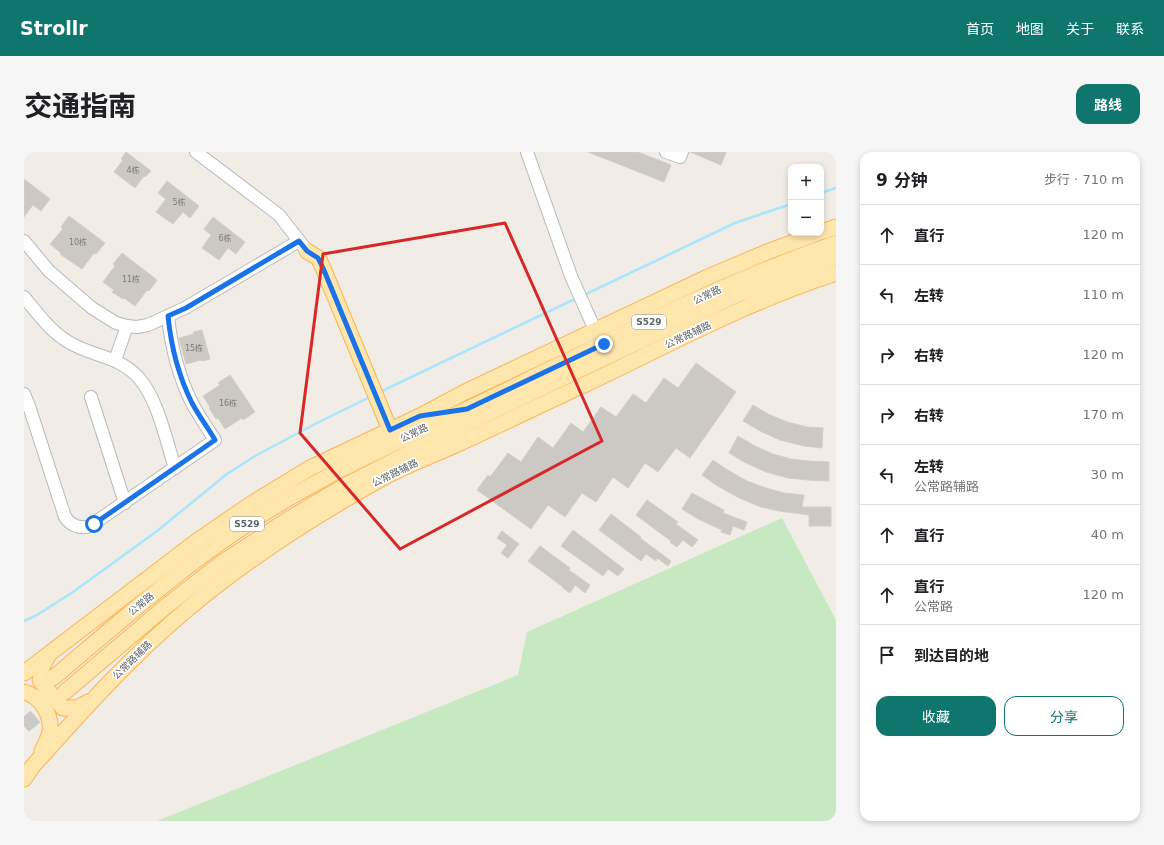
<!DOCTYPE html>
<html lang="zh">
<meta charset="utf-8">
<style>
:root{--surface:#fff;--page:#f6f6f6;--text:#202124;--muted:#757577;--line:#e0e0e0;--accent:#0f766e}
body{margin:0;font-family:"DejaVu Sans","Noto Sans SC",sans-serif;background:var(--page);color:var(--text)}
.controls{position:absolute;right:12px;top:12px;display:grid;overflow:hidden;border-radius:8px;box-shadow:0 2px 6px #0003}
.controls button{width:36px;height:36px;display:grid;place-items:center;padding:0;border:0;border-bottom:1px solid var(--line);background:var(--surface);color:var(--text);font:20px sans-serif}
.stop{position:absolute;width:12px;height:12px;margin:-9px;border:3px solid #1a73e8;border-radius:50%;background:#fff}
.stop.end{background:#1a73e8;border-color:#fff;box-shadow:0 1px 4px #0008}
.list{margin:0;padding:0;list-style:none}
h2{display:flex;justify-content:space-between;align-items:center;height:52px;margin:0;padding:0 16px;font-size:17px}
h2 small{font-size:13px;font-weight:400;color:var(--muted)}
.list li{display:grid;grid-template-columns:26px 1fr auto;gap:12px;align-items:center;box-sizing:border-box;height:60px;padding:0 16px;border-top:1px solid var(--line)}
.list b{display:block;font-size:15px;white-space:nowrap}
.list p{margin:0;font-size:13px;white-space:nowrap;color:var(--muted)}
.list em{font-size:13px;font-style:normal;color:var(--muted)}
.actions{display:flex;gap:8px;padding:12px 16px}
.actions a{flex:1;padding:9px 0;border:1px solid var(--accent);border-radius:12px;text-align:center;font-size:14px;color:var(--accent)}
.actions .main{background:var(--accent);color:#fff}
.icon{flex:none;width:22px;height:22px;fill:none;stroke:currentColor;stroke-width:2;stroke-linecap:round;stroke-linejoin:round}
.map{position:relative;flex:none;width:812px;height:669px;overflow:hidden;border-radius:12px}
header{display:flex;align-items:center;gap:24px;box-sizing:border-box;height:56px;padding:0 20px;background:var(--accent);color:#fff}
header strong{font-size:19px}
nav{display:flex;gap:22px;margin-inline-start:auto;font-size:14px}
.intro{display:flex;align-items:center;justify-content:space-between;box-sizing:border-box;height:96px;padding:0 24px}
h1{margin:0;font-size:28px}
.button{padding:10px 18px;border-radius:12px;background:var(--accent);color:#fff;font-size:14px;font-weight:700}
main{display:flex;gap:24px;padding:0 24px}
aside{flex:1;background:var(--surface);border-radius:12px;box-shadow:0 2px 6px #0003}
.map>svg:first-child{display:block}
.green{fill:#c7e9c2}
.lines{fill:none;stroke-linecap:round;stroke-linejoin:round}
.stream{stroke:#a8e5ff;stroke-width:2.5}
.building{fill:#ccc8c3;stroke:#d6cec4}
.major-tunnel{stroke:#cccac6;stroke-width:15;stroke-dasharray:15 8;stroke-linecap:butt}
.minor-casing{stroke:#b7babd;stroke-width:14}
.major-casing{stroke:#fab556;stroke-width:17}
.minor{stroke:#fff;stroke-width:12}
.major{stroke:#ffe6ad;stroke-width:15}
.route{stroke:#1a73e8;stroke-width:5}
.marked{fill:none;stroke:#d62828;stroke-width:3;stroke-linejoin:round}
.labels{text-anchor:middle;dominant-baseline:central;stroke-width:3;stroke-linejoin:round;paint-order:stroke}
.number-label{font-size:8px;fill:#7a7c7e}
.shield{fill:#fff;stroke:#8e9295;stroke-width:1}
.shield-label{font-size:9px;font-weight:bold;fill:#5e6367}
.street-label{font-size:10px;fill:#5e6367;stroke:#fff}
</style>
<header>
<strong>Strollr</strong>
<nav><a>首页</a><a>地图</a><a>关于</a><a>联系</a></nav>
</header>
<div class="intro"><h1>交通指南</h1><a class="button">路线</a></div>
<main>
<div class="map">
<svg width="812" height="669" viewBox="0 0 812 669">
<rect width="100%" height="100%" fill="#f1ede6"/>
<polygon class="green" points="758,366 812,468 812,669 133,669 494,523 503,480"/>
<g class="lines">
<g class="stream">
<polyline points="797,41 812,36"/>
<polyline points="560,143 711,71 767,52"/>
<polyline points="356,240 553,146"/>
<polyline points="0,469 13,463 49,440 133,379 203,322 231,304 295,270 348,244"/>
</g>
</g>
<g class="building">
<polygon points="102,0 127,19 121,25 120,24 111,36 90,20 99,8 97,7"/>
<polygon points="564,0 614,0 647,13 640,30"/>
<polygon points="666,0 702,0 697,13"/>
<polygon points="0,27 26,47 17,59 9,53 0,65"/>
<polygon points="143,29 175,54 166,66 159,60 149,72 132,60 142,47 134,41"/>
<polygon points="45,64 81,91 72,102 70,101 58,117 36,102 37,101 26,92 39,77 37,75"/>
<polygon points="189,65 221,90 212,102 204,96 195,108 178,96 187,83 180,77"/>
<polygon points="98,101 133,128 125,139 123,138 111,154 100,146 99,147 88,140 90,138 79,130 91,114 89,112"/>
<polygon points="178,178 186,207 178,209 177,208 162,212 155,186 170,182 169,180"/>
<polygon points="672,211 712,240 666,306 652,296 634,320 621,311 604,336 589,325 572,350 558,341 541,365 524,353 507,377 453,338 464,323 466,325 484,301 497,310 514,285 529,296 547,271 559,280 577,255 592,265 609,242 622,251 640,226 654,236"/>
<polygon points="206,223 231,260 219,268 218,266 201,277 194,266 192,267 185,256 186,255 179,244 196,233 194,231"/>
<polygon points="729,253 744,262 763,270 783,275 799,276 798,296 780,294 756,288 736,279 719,269"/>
<polygon points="714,284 731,294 749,302 767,307 784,309 805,310 805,329 784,328 764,326 742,320 722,311 705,301"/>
<polygon points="689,308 702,317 723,329 742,336 760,341 780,343 778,355 807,355 807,374 785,374 785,363 755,359 737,355 715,346 692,333 678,323"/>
<polygon points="668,341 700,358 699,361 723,370 720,378 709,374 706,383 697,380 698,378 676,368 658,357"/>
<polygon points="623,348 654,370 652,372 674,388 668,395 659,388 653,395 646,390 647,389 612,363"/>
<polygon points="587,362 617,385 616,386 647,409 644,414 633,406 632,409 622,402 617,409 575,378"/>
<polygon points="549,378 600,417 594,424 584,417 579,424 537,394"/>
<polygon points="478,379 495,392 484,406 477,401 483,393 473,386"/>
<polygon points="516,394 546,416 545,418 566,433 561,441 551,433 546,441 539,436 539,435 504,409"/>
</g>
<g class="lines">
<polyline class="major-tunnel" points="0,574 30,549"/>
<g class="minor-casing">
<g id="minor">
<polyline points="172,0 255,63 280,95"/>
<polyline points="503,0 547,124 571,178"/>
<polyline points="642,0 656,5 658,0"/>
<polyline points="0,89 25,119 68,156 92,171 103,174 113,175 124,173 161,156 275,89"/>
<path d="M0 145C15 163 28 182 50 193 73 205 96 205 115 226 134 248 142 288 151 316"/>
<polyline points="91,208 103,174"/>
<path d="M0 242 5 254 41 365C47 374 56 377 66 374L191 288C183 276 175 264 168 251 154 223 147 194 144 164"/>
<polyline points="67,245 101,351"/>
</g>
</g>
<g class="major-casing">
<g id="major">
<polyline points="797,80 812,75"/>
<polyline points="283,99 294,106 299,116 366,278"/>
<polyline points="24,504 19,513 16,528 18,531 39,556 53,556 64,550"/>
<polyline points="0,521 173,389 227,352 286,316 396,264 441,240 684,125 743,100 794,81"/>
<path d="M29 526C93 472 157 415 228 369 305 318 390 283 473 243 584 189 695 132 812 91"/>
<path d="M0 540C16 544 28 562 26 579 25 586 21 593 18 599"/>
<polyline points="41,540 141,455 199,410 260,370 322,333 438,274 710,144 812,105"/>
<path d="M0 627 8 615C58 559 108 503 166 455 225 406 290 364 357 327 382 313 410 303 436 291 478 272 520 251 562 232 644 193 725 149 812 121"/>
</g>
</g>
<use href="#minor" class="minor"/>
<use href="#major" class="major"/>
</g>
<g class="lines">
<path class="route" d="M70 372 191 288C184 276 175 264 168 251 154 223 147 194 144 164L162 156 275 89 283 99 294 106 299 116 366 278 396 264 443 257 580 192"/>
</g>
<path class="marked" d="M481 71 578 289 376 397 276 281 299 102Z"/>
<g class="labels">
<g class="number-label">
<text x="109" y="18">4栋</text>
<text x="155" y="50">5栋</text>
<text x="201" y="86">6栋</text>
<text x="54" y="90">10栋</text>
<text x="107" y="127">11栋</text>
<text x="170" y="196">15栋</text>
<text x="204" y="251">16栋</text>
</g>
<g class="shield">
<rect x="608" y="163" width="34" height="14" rx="3"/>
<rect x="206" y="365" width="34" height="14" rx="3"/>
</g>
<g class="shield-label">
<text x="625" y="170">S529</text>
<text x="223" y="372">S529</text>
</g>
<g class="street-label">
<text transform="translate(683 143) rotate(-25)">公常路</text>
<text transform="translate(664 183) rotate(-25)">公常路辅路</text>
<text transform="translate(390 281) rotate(-25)">公常路</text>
<text transform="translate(371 321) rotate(-26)">公常路辅路</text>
<text transform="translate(117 452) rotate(-40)">公常路</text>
<text transform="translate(108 508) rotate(-44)">公常路辅路</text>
</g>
</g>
</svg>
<div class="controls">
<button>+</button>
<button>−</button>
</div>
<div class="stop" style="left:70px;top:372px"></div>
<div class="stop end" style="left:580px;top:192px"></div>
</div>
<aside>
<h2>9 分钟<small>步行 · 710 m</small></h2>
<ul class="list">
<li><svg class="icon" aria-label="ahead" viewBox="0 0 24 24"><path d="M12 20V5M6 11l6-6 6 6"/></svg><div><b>直行</b></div><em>120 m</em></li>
<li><svg class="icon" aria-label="left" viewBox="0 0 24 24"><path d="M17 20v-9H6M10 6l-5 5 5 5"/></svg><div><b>左转</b></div><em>110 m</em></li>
<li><svg class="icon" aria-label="right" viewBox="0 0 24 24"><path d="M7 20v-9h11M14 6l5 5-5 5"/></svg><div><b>右转</b></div><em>120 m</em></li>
<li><svg class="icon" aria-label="right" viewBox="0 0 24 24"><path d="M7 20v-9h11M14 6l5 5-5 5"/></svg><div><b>右转</b></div><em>170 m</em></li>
<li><svg class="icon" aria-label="left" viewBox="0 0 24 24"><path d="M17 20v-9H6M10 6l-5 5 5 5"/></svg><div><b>左转</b><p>公常路辅路</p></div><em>30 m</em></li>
<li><svg class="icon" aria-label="ahead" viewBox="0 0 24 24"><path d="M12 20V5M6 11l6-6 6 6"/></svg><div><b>直行</b></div><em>40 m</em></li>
<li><svg class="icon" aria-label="ahead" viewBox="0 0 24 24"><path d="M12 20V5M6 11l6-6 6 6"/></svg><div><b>直行</b><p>公常路</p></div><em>120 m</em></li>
<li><svg class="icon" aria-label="arrive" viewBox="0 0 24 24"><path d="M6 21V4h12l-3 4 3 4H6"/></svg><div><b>到达目的地</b></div></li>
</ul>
<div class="actions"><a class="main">收藏</a><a>分享</a></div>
</aside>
</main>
